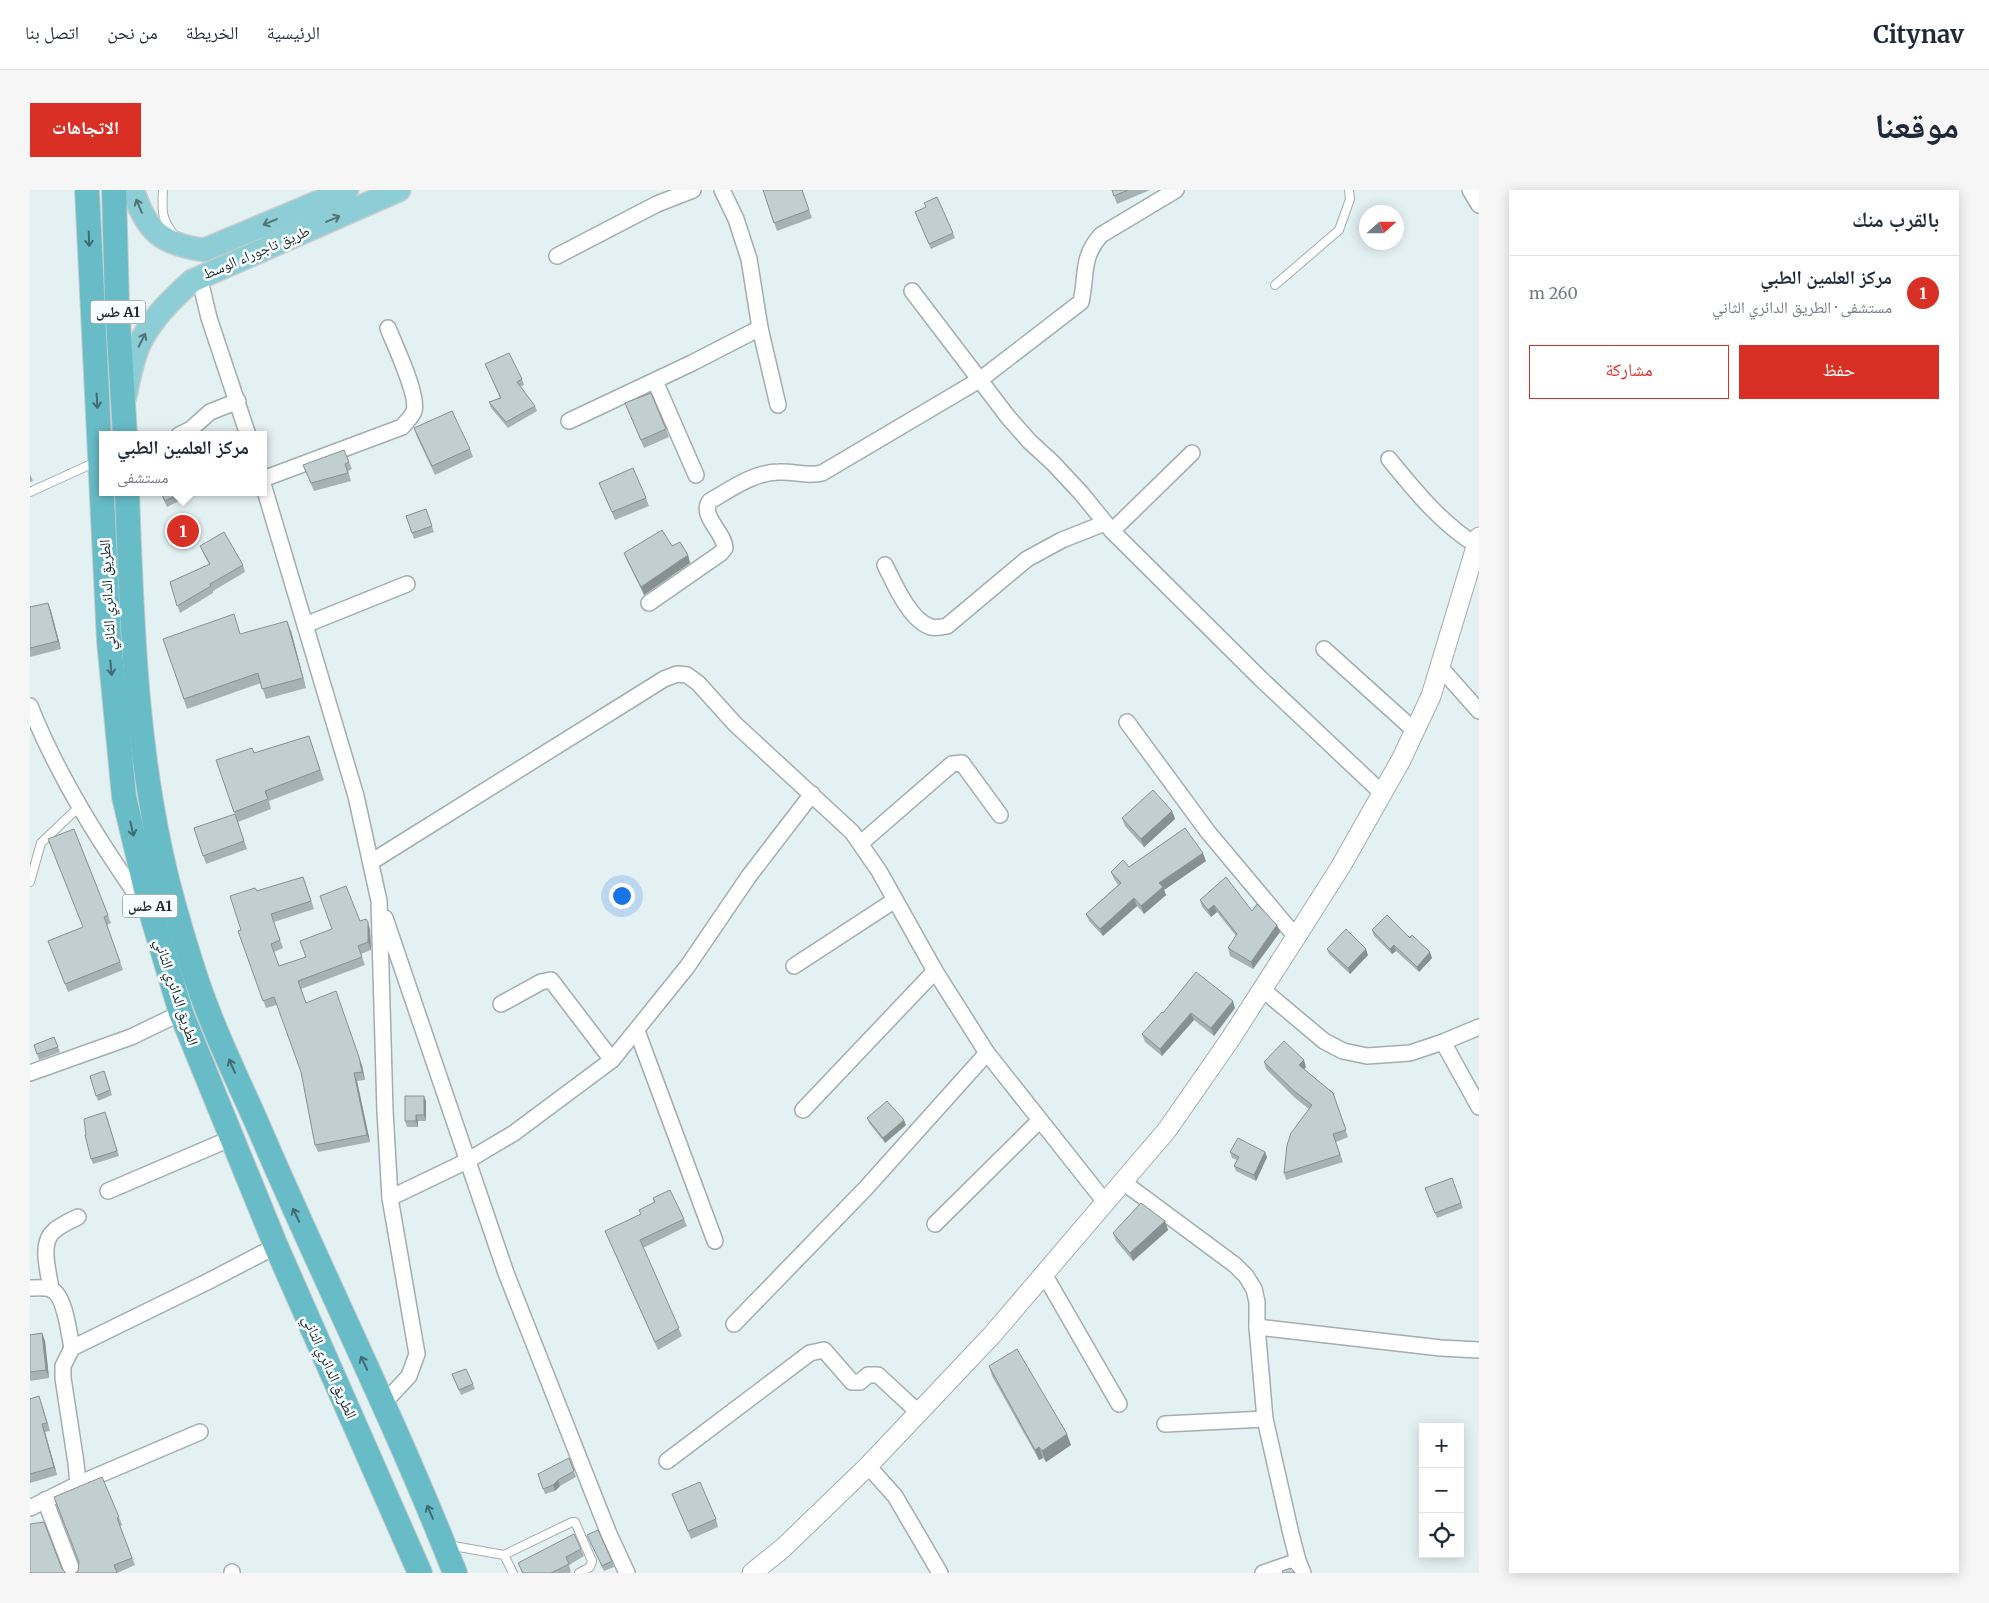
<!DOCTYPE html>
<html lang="ar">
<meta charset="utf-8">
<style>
:root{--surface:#fff;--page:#f6f6f7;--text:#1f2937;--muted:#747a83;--line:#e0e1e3;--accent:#d93025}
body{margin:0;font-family:Merriweather,"Noto Naskh Arabic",serif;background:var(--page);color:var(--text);direction:rtl}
.controls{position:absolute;right:15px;bottom:15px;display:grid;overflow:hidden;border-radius:0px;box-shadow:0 2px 12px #0003}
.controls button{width:45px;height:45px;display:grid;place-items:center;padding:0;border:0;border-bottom:1px solid var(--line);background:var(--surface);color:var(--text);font:25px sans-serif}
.compass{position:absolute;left:1329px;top:15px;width:45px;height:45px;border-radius:50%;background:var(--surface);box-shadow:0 2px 12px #0003;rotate:69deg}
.you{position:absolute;left:591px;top:705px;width:18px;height:18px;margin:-12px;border:4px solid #fff;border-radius:50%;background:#1a73e8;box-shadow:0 0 0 8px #1a73e833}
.badge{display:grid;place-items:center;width:32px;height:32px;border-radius:50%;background:var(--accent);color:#fff;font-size:16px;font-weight:700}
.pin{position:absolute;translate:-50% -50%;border:2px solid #fff;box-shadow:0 1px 5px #0006}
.popup{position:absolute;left:69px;top:241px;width:168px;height:65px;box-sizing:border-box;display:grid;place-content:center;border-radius:0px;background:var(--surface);filter:drop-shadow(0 1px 4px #0005);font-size:16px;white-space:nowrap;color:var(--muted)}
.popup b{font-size:19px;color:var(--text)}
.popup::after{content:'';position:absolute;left:50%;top:100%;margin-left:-10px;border:10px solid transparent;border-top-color:var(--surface)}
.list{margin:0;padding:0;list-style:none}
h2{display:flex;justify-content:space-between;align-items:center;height:65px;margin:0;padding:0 20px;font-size:21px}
h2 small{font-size:16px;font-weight:400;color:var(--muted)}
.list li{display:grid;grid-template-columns:32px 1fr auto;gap:15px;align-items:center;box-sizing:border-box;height:75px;padding:0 20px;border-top:1px solid var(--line)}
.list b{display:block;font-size:19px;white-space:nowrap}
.list p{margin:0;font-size:16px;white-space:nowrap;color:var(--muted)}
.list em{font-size:16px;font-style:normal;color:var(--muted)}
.actions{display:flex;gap:10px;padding:15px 20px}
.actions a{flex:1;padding:11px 0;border:1px solid var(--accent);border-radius:0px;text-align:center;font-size:18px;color:var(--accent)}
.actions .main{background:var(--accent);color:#fff}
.icon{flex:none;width:28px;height:28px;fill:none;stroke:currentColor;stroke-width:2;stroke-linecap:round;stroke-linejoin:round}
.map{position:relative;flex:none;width:1449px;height:1383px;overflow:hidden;direction:ltr;border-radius:0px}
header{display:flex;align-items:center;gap:30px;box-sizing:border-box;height:70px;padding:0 25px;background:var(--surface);border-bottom:1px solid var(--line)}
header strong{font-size:24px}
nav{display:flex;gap:28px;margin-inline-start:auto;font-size:18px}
.intro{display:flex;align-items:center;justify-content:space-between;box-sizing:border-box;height:120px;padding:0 30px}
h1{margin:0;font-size:35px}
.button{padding:12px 22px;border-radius:0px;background:var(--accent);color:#fff;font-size:18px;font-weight:700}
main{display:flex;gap:30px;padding:0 30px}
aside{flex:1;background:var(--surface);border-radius:0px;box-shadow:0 2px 12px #0003}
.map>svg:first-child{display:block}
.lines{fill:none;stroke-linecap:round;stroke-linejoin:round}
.service-casing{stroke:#a1adaf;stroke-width:10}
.minor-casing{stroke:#a1adaf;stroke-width:18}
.tertiary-casing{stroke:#a1adaf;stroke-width:21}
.primary-casing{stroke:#cacccc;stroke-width:25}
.trunk-casing{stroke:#cacccc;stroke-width:26}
.service{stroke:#fff;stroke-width:8}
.minor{stroke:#fff;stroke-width:15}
.tertiary{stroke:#fff;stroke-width:19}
.primary{stroke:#8dcdd6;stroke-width:22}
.trunk{stroke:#67bcc8;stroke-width:24}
.wall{fill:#a7b2b4}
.shaded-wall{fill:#889192}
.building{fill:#c2cfd1;stroke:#889192}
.oneway{stroke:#537377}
.oneway2{stroke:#426b71}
.labels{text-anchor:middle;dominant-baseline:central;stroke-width:5;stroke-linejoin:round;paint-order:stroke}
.shield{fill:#f6fdff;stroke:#63696a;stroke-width:1}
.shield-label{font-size:14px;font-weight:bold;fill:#24292a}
.street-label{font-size:15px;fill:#24292a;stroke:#f6fdff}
</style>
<header>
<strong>Citynav</strong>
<nav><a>الرئيسية</a><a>الخريطة</a><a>من نحن</a><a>اتصل بنا</a></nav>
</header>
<div class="intro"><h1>موقعنا</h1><a class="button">الاتجاهات</a></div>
<main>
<aside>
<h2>بالقرب منك<small></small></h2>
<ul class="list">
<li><span class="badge">1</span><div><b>مركز العلمين الطبي</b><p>مستشفى · الطريق الدائري الثاني</p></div><em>260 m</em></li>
</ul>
<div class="actions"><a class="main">حفظ</a><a>مشاركة</a></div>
</aside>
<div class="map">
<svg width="1449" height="1383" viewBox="0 0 1449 1383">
<rect width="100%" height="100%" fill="#e4f1f3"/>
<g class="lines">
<g class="service-casing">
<g id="service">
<path d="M133 0C132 21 131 28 144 45"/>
<polyline points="1245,95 1309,40 1320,9 1319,0"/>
<polyline points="0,302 68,271"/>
<polyline points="0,692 11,653 50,616"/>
<polyline points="418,1355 474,1365 483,1383"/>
<polyline points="474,1365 542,1332 545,1332 562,1371 560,1377 549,1383"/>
</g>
</g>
<g class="minor-casing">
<g id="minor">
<polyline points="692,0 706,29 719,69 730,138 748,215"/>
<polyline points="1440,0 1449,15"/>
<polyline points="527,66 627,14 663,0"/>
<polyline points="169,86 179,128 218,245"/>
<polyline points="882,101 978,227 999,251 1023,273 1051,303 1082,341 1231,489 1353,604"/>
<polyline points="625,191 666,285"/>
<polyline points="539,231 662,173 730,138"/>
<polyline points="149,245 161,239 180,222 208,211"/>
<path d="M1359 269C1385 301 1411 333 1446 355"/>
<path d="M233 289 372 237C376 232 382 227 384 221 389 205 364 154 358 138"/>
<polyline points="233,294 326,606 349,711 355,921 360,1008 387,1164 379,1186 353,1214"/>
<polyline points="1082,341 1162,263"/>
<path d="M855 375C864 393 880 431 901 437 905 438 912 437 917 436L997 369 1032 350 1075 333"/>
<path d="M619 413 691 363 695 358C694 342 669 325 680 311 701 299 724 282 749 282 765 281 776 287 792 283L951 189 1051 112C1057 85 1051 67 1071 45L1146 0"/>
<polyline points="275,435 377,394"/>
<polyline points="1294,459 1385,541"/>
<polyline points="1409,476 1449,521"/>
<path d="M0 516C29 589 72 656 117 720"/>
<polyline points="1097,532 1178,642 1266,747"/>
<polyline points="831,653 922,574 932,573 970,625"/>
<polyline points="341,672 634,489 647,484 657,485 668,493 705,534 822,642 849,681 905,781 957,863 1075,1012"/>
<polyline points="355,728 476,1083 579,1344 597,1383"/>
<polyline points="764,776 865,710"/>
<polyline points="1232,799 1294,851 1313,861 1337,866 1380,863 1413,852 1449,917"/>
<polyline points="471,814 511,792 521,790 582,870"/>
<polyline points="607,841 685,1051"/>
<polyline points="1413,852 1449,837"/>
<polyline points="0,883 101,847 151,823"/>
<polyline points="773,920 905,781"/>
<polyline points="1093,992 1205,1075 1216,1086 1224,1099 1227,1112 1227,1137 1235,1229 1261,1344 1268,1371 1273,1383"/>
<polyline points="78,1001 202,948"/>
<polyline points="360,1008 437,971 484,943 582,870 657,777 719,686 782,604"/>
<polyline points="905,1034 1009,931"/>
<polyline points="1014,1084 1089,1214"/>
<path d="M0 1098C6 1098 14 1097 20 1099 35 1103 39 1144 42 1158"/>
<path d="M21 1099C19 1083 9 1053 24 1041 30 1035 40 1031 48 1027"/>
<polyline points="704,1134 836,998 957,863"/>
<polyline points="1227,1137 1411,1158 1449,1160"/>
<polyline points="1135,1234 1235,1229"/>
<polyline points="637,1271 780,1163 794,1160 822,1192 830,1192 838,1185 848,1185 889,1223"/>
<polyline points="838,1276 865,1306 910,1383"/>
<polyline points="48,1294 170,1242"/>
<polyline points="15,1310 43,1383"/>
<polyline points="0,1318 48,1294 46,1273 33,1188 33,1176 42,1158 177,1092 246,1056"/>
<polyline points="202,1382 202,1383"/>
<polyline points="1233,1383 1268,1371"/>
</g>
</g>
<g class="tertiary-casing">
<polyline id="tertiary" points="722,1383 753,1358 838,1276 962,1145 1137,940 1199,851 1266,747 1311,676 1371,570 1401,506 1449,347"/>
</g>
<g class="primary-casing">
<g id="primary">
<path d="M103 0C116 41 131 54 174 60L317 0"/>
<path d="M95 207C99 189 102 170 110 153 122 128 142 109 162 91L369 0"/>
</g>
</g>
<g class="trunk-casing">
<g id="trunk">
<polyline points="57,0 79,451 94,607 123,729 151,823 246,1056 390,1383"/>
<polyline points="84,0 87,113 95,245"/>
<path d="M97 302C102 440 106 578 143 712 153 747 164 787 178 821 192 858 210 895 226 931 291 1083 365 1230 425 1383"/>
</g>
</g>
<use href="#service" class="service"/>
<use href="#minor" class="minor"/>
<use href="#tertiary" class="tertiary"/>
<use href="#primary" class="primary"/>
<use href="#trunk" class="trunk"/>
</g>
<g class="wall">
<polygon points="733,0 772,0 782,28 747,41"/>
<polygon points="1082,0 1120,0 1087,14"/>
<polygon points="885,22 923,43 925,48 901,59"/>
<polygon points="455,174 492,189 494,195 490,197 505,216 507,221 478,238 461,218 459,212 470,208"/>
<polygon points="595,213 636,239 639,247 614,258"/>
<polygon points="384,238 440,259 443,267 405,285 387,247"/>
<polygon points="319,272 322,279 318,281 321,291 284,301 273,275"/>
<polygon points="0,284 3,291 0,292"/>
<polygon points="569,293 616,308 619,316 585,330"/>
<polygon points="130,302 162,302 163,304 137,317"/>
<polygon points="396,319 404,342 384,349 376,326"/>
<polygon points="170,356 213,375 215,382 183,401 183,403 150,423 140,392 179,374 173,363"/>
<polygon points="642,356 658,365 660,373 614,405 597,371 594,363"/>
<polygon points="18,413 21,421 31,459 0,467 0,417"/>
<polygon points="261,441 276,498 236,509 231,493 157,519 133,449"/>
<polygon points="279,546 294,590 239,611 241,619 208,632 217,659 176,674 164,638 205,624 186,570 224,563"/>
<polygon points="1142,621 1145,629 1114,657 1095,636 1092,628"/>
<polygon points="44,639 81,733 77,735 93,780 38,802 18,751 53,737"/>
<polygon points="1176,671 1134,700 1136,705 1114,724 1107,716 1073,746 1059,731 1056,724 1088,695 1084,689 1081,682 1099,677"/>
<polygon points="276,695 284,719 244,732 253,758 244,762 249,776 276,767 330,731 336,729 340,740 341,760 331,764 335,775 271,799 276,813 332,875 335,890 327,891 340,952 288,962 285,955 271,882 247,815 236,818 208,741 211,740 227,701"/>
<polygon points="1170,710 1222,721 1250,742 1223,779 1200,766 1198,758 1206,746 1187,722 1181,727 1172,717"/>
<polygon points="1342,740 1380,748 1402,768 1389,782 1366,761 1362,764 1344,746"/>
<polygon points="1297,759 1338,765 1320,784 1299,764"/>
<polygon points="1205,818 1184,846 1164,830 1132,866 1115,852 1112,844 1133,823"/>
<polygon points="24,847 30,862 9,870 4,855"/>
<polygon points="1234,872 1276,877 1274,879 1303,903 1318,947 1306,952 1313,972 1256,990 1254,983 1279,919 1265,908 1236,879"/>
<polygon points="60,886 76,886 82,905 68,911"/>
<polygon points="396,911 396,931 388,931 388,937 377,937 375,931"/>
<polygon points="77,927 89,966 63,974 61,969 56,945"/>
<polygon points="837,928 876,935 855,953 839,933"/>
<polygon points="1200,962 1235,962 1237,967 1226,991 1206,981 1204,976 1207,970 1202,968"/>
<polygon points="1422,988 1433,1018 1407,1028 1395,998"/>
<polygon points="623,1008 654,1029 657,1036 613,1058 652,1146 628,1160 575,1041 611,1024 609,1020 624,1013"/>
<polygon points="1135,1031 1138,1040 1103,1071 1086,1051 1083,1043"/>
<polygon points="12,1143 15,1151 19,1188 0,1191 0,1145"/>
<polygon points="959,1176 1041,1255 1016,1272 1013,1268 1009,1270 962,1186"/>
<polygon points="422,1184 443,1194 445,1199 431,1205"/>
<polygon points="9,1206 20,1241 15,1242 27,1285 0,1293 0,1209"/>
<polygon points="539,1268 546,1287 530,1296 525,1301 515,1304 508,1284"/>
<polygon points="642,1304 686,1329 688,1337 661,1349"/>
<polygon points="24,1307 89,1327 92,1335 90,1336 105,1375 87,1383 48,1381 49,1372"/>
<polygon points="557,1345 582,1371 584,1377 574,1381"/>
<polygon points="551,1359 554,1366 539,1375 541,1382 539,1383 492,1383 488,1373"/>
</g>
<g class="shaded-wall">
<polygon points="658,365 660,373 614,405 611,397"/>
<polygon points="18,413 21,421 31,459 28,451"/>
<polygon points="257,431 261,441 276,498 273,488"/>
<polygon points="1142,621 1145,629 1114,657 1111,649"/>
<polygon points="1173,663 1176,671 1134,700 1136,705 1114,724 1111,716 1129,693"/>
<polygon points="1104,708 1107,716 1073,746 1070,739"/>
<polygon points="1184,715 1187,722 1181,727 1178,720"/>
<polygon points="338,732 340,740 341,760 338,752"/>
<polygon points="1247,735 1250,742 1223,779 1221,772"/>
<polygon points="1364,755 1366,761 1362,764 1360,759"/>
<polygon points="1336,759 1338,765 1320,784 1318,778"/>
<polygon points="1400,762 1402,768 1389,782 1387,777"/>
<polygon points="1203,811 1205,818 1184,846 1181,838"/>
<polygon points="1161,823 1164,830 1132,866 1130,859"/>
<polygon points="329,867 332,875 335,890 332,882"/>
<polygon points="1274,870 1276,877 1271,882 1269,875"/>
<polygon points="324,883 327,891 340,952 337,945"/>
<polygon points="394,906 396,911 396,931 394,925"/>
<polygon points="386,925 388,931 388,937 386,931"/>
<polygon points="874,930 876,935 855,953 853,948"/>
<polygon points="1235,962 1237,967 1226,991 1224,985"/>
<polygon points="1135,1031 1138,1040 1103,1071 1100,1063"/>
<polygon points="12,1143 15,1151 19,1188 16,1180"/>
<polygon points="9,1206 12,1215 20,1241 17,1233"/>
<polygon points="12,1234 15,1242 27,1285 24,1277"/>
<polygon points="1037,1244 1041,1255 1016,1272 1012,1261"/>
<polygon points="1009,1257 1013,1268 1009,1270 1005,1260"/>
<polygon points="528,1290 530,1296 525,1301 523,1295"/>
</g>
<g class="building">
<polygon points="733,0 772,0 779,20 744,33"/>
<polygon points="1082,0 1098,0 1084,6"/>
<polygon points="907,7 923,43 899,54 885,22 896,17 894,13"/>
<polygon points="479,163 492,189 487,192 505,216 476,232 459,212 471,208 455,174"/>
<polygon points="621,203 636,239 611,250 595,213"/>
<polygon points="422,221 440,259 402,276 384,238"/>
<polygon points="314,260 319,272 315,274 318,283 281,293 273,275"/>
<polygon points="603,278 616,308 582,322 569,293"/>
<polygon points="131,302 153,302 135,311"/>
<polygon points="396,319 402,336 382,343 376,326"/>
<polygon points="632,340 642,356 650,352 658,365 611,397 594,363"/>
<polygon points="194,342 213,375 180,394 181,396 147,416 140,392 180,374 170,356"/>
<polygon points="18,413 28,451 0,458 0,417"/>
<polygon points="204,424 210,444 257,431 273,488 232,499 228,483 154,509 133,449"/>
<polygon points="279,546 290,580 235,601 238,609 204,622 186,570 222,558 224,563"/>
<polygon points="1123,600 1142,621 1111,649 1092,628"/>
<polygon points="205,624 214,651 173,666 164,638"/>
<polygon points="1155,638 1173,663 1129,693 1133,697 1111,716 1104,708 1070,739 1056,724 1091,693 1081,682 1093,670 1099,677"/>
<polygon points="44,639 78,725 74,727 90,772 35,794 18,751 53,737 18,649"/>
<polygon points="273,687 281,711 241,724 250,750 241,754 249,776 276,767 270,751 302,739 290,706 316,696 330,731 336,729 338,732 338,752 328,756 332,767 268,791 276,813 306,801 329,867 332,882 324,883 337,945 285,955 271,882 244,807 233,811 208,741 211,740 200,706 225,698 227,701 233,699"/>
<polygon points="1196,687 1222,721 1227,714 1247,735 1221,772 1198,758 1207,744 1184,715 1178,720 1170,710"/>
<polygon points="1357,725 1380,748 1382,745 1400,762 1387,777 1364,755 1360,759 1342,740"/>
<polygon points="1316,739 1336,759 1318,778 1297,759"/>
<polygon points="1166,782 1203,811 1181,838 1161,823 1130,859 1112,844 1132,822 1133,823"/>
<polygon points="24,847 28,857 7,864 4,855"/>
<polygon points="1254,851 1274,870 1269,875 1303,903 1316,940 1303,944 1310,965 1254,983 1257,955 1261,943 1282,915 1263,900 1234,872"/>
<polygon points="74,881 80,900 66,906 60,886"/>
<polygon points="375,906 394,906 394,925 386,925 386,931 375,931"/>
<polygon points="857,911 874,930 853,948 837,928"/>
<polygon points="75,922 87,961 61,969 55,945 56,945 54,929"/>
<polygon points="1208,948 1235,962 1224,985 1204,976 1209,967 1200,962"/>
<polygon points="1422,988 1431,1013 1405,1023 1395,998"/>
<polygon points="640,1000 654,1029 610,1050 649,1138 625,1152 575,1041 611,1024 609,1020 625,1012 623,1008"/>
<polygon points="1111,1013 1135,1031 1100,1063 1083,1043"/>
<polygon points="12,1143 16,1180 0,1182 0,1145"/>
<polygon points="987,1159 1037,1244 1012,1261 1009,1257 1005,1260 959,1176"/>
<polygon points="436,1179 443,1194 429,1200 422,1184"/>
<polygon points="9,1206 17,1233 12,1234 24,1277 0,1284 0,1209"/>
<polygon points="539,1268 544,1281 528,1290 523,1295 513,1299 508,1284"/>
<polygon points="72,1287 89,1327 87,1328 102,1368 84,1375 87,1383 45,1383 48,1381 49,1372 24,1307"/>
<polygon points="670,1292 686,1329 658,1341 642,1304"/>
<polygon points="14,1332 32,1379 36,1383 0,1383 0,1334"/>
<polygon points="568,1340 582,1371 572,1376 557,1345"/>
<polygon points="544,1344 551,1359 536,1367 539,1374 521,1383 493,1383 488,1373"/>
<polygon points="1261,1378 1265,1383 1253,1383 1252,1381"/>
</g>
<defs><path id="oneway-shaft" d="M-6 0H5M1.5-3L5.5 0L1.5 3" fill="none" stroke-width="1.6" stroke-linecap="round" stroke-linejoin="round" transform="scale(1.25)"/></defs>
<g class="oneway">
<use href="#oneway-shaft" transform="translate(109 16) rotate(-113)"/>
<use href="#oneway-shaft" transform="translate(303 29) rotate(-23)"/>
<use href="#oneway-shaft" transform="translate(240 32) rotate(157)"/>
<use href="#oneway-shaft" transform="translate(112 150) rotate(-63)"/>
</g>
<g class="oneway2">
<use href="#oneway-shaft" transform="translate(59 49) rotate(88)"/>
<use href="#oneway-shaft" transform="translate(67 211) rotate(87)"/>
<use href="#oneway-shaft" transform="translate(81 478) rotate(85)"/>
<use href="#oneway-shaft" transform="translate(102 639) rotate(77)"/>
<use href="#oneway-shaft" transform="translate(202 876) rotate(-114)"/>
<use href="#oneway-shaft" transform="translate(266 1025) rotate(-115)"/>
<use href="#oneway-shaft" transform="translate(334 1173) rotate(-115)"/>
<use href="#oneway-shaft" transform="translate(400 1322) rotate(-113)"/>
</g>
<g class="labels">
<g class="shield">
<rect x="60.5" y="110.5" width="55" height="23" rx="4"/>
<rect x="92.5" y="704.5" width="55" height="23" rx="4"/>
</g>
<g class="shield-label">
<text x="88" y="122">طس A1</text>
<text x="120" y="716">طس A1</text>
</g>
<g class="street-label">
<text transform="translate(226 62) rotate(-23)">طريق تاجوراء الوسط</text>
<text transform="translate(77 405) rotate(-93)">الطريق الدائري الثاني</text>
<text transform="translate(147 802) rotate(72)">الطريق الدائري الثاني</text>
<text transform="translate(300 1177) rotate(66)">الطريق الدائري الثاني</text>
</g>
</g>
</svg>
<div class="controls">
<button>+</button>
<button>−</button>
<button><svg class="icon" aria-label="locate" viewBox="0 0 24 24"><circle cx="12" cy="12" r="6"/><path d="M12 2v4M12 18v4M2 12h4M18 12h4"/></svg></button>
</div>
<svg class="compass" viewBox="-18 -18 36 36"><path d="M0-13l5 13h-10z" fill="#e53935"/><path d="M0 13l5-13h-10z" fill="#747a83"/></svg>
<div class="you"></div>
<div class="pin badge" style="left:153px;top:341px">1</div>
<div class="popup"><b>مركز العلمين الطبي</b>مستشفى</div>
</div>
</main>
